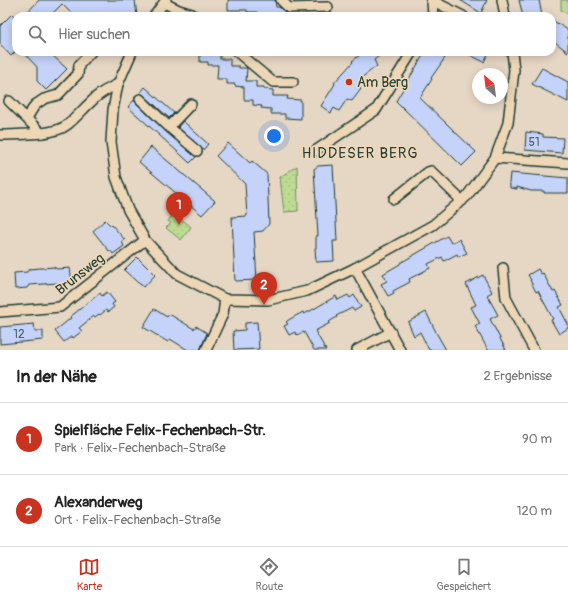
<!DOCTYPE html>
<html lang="de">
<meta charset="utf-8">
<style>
:root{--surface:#fff;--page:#f6f6f6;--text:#222;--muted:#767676;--line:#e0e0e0;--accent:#c8321e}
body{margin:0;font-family:Pangolin,sans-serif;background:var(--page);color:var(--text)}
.compass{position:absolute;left:472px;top:68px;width:36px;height:36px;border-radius:50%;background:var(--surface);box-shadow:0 2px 10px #0003;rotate:332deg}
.you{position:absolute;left:274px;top:136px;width:14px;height:14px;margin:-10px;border:3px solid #fff;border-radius:50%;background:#1a73e8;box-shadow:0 0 0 6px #1a73e833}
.badge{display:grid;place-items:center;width:26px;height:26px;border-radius:50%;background:var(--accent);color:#fff;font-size:13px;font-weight:700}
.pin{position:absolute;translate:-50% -33px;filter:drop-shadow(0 1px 2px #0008)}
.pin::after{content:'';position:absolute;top:21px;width:14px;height:12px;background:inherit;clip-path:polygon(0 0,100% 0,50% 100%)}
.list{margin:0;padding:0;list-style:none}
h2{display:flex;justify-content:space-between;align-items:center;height:52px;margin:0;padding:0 16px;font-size:17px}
h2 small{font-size:13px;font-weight:400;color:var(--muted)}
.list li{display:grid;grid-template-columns:26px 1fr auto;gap:12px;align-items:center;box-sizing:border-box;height:72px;padding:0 16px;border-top:1px solid var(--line)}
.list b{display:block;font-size:15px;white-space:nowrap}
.list p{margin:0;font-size:13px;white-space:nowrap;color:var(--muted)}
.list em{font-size:13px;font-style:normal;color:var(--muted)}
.icon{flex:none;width:22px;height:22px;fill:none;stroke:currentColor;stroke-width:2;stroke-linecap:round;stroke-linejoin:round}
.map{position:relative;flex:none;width:568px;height:350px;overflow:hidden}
.search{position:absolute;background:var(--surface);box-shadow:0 2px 10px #0003;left:12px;right:12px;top:12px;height:44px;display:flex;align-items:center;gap:10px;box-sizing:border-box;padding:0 14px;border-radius:12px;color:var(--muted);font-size:15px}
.sheet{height:196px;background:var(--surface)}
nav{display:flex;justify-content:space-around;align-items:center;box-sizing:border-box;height:56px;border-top:1px solid var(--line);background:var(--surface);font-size:11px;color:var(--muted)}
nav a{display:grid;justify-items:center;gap:2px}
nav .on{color:var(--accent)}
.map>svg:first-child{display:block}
.green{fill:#bedb92;stroke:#6e8c63}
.park{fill:url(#park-dots);stroke:#6e8c63}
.building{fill:#c5d3fa;stroke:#1f3d34}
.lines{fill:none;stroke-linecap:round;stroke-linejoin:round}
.minor-casing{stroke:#1f3d34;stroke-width:12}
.minor{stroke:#eed7b7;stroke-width:9}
.poi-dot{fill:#c8321e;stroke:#eed7b7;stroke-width:1.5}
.labels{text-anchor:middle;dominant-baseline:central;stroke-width:3.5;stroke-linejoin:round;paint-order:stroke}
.number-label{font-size:12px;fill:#486266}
.poi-label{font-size:14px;fill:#1f3d34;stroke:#eed7b7;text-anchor:start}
.street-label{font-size:14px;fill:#1f3d34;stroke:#eed7b7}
.neighbourhood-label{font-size:15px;letter-spacing:1px;fill:#1f3d34;stroke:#eed7b7}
</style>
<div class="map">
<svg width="568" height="350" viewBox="0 0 568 350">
<defs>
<pattern id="park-dots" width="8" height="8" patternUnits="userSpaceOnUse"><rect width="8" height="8" fill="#bedb92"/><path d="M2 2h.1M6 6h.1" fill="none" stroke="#a3bd7e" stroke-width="1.8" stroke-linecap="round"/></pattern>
</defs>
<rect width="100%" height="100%" fill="#e6d6c4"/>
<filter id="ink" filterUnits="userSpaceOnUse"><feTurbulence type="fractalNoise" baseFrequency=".025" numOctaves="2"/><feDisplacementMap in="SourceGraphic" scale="8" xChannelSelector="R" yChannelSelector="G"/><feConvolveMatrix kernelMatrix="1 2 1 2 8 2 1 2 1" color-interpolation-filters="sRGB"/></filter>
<g filter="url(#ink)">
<polygon class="green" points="561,0 568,0 568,14 561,10"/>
<g class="park">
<polygon points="297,166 298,211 284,212 280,177"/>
<polygon points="174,213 191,227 181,240 166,228 171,223 168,221"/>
</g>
<g class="building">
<polygon points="39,0 135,0 137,16 74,16 62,4 50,16 24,16"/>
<polygon points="228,0 275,0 276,7 279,7 286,13 286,16 257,16 257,12 247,12 247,10 228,10"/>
<polygon points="460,0 487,0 481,13"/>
<polygon points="519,0 539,0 542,16 523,16"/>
<polygon points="12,14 16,18 16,51 11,56 0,44 0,26"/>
<polygon points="552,20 568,30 568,52 552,40"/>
<polygon points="23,52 49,52 67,69 46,90 37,81 37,67"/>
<polygon points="200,52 220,52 220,59 230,59 230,66 239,66 239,68 247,68 246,81 256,81 256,87 264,87 264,89 273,90 273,96 288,96 287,99 301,100 301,119 285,118 285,114 271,114 271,109 261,108 262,106 253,105 253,100 244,100 244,87 235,86 235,84 227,84 227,79 217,79 218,65 208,65 208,62 200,62"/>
<polygon points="364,52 384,52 374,60 377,66 361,78 364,81 359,87 361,89 352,101 347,99 339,111 334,108 331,113 321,106 335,84 334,83 353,62 352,61"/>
<polygon points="425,52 449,52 431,78 432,79 420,98 476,152 462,166 396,101"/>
<polygon points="464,52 489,52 484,62"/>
<polygon points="542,68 568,82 568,102 532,84"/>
<polygon points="145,87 174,113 169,118 144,95 140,93"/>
<polygon points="134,100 136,103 165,131 196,157 190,163 128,107"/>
<polygon points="183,121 208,144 203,150 178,127"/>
<polygon points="526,132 543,134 543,137 563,138 562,153 525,150"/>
<polygon points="228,143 250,163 252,161 267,174 269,224 263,231 254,232 257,280 235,281 232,217 247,216 245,184 216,156"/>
<polygon points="151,147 215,201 202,215 139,162"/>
<polygon points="333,165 337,241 333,241 334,261 316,262 315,248 316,248 316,236 318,236 314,169 318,166"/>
<polygon points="510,173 568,178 568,193 544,193 544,191 531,191 517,187 517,189 510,188 510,184 509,184"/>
<polygon points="105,220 111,226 112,225 125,240 122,242 124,246 113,254 110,250 109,251 93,231"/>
<polygon points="447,236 451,243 459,239 467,253 458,257 457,254 444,261 442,257 428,264 430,268 409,279 410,282 393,291 394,293 388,296 381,284 387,281 383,274 400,264 400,263"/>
<polygon points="137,257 155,275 144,287 137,282 124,270"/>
<polygon points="54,267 57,269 70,268 72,283 60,285 58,283 29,285 27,288 15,289 14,273 27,272 29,269"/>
<polygon points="538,269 541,274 543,273 553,292 555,291 563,305 559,307 568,324 568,328 559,334 551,320 553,319 538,291 536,292 530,280 531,280 528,275"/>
<polygon points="483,275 492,292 487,295 498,315 490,319 506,350 488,350 475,326 480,324 471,307 476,305 466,284"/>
<polygon points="107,292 115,302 112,304 114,307 108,312 106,310 100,315 99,314 95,317 94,316 79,328 82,331 73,338 72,336 64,342 55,331 71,318 70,317 100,293 102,296"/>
<polygon points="348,295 350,298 354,295 361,307 354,311 352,308 336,316 337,317 329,322 330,323 315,331 326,350 314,350 304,332 296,335 295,332 289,335 284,326 288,324 286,322 290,319 303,312 304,314 312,310 336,296 338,300"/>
<polygon points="154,309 167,317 169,314 194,329 196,326 207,333 200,350 188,350 170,339 168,342 143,327"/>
<polygon points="426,312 437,334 446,350 429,350 420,332 414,336 408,322"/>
<polygon points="257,322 259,349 234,350 233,331 245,330 245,323"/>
<polygon points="34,324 35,331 43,331 43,340 0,344 0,327"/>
</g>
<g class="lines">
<g class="minor-casing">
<g id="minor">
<polyline points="281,0 289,8 328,7"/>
<polyline points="431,0 463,16"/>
<polyline points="502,0 505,16"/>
<polyline points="432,1 433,16"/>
<polyline points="164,3 179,10 192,14 194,16"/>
<polyline points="154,16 166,0"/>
<polyline points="132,52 118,84 113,110 111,142 116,177 128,210 145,240 177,274 225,299 268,300 307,291 355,268 433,225 467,196 495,158 508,123 514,70 512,52"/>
<polyline points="237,52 273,82 293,82"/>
<polyline points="140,99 169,127 191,104"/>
<polyline points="9,101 41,133"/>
<polyline points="27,118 35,105 44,99 58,95 78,74 79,65 91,52"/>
<polyline points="169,127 197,151"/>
<path d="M0 135C18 134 53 136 67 125 76 118 83 109 92 101 99 93 108 89 118 84"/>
<polyline points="315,151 376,110 412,52"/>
<polyline points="495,158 568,163"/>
<polyline points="394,199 428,172 431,171 462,201"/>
<polyline points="355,268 400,350"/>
<polyline points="503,268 506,298 534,350"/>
<polyline points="0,312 60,307 145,240"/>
<polyline points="206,350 223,314 225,299"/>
<polyline points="357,350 391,332"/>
</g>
</g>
<use href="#minor" class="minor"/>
</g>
</g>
<circle class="poi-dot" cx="349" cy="82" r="4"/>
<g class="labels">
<g class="number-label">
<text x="534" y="142">51</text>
<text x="19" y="334">12</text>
</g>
<g class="poi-label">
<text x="357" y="82">Am Berg</text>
</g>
<g class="street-label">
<text transform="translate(80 274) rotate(-38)">Brunsweg</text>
</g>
<g class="neighbourhood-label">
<text x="360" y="153">HIDDESER BERG</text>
</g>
</g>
</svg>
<svg class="compass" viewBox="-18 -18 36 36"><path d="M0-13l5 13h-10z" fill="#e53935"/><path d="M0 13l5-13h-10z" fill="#767676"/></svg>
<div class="you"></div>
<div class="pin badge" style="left:179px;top:225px">1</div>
<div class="pin badge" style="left:264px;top:305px">2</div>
<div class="search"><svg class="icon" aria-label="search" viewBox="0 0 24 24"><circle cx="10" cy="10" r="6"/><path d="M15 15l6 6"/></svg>Hier suchen</div>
</div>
<section class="sheet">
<h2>In der Nähe<small>2 Ergebnisse</small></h2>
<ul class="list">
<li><span class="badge">1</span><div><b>Spielfläche Felix-Fechenbach-Str.</b><p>Park · Felix-Fechenbach-Straße</p></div><em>90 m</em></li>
<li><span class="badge">2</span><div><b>Alexanderweg</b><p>Ort · Felix-Fechenbach-Straße</p></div><em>120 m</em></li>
</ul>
</section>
<nav>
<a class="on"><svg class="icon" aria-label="map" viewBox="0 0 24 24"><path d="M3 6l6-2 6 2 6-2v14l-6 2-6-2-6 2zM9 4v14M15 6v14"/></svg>Karte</a>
<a><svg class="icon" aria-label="directions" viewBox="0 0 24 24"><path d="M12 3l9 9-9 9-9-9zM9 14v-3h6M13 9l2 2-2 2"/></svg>Route</a>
<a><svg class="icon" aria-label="saved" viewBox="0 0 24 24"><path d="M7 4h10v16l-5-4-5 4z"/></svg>Gespeichert</a>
</nav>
